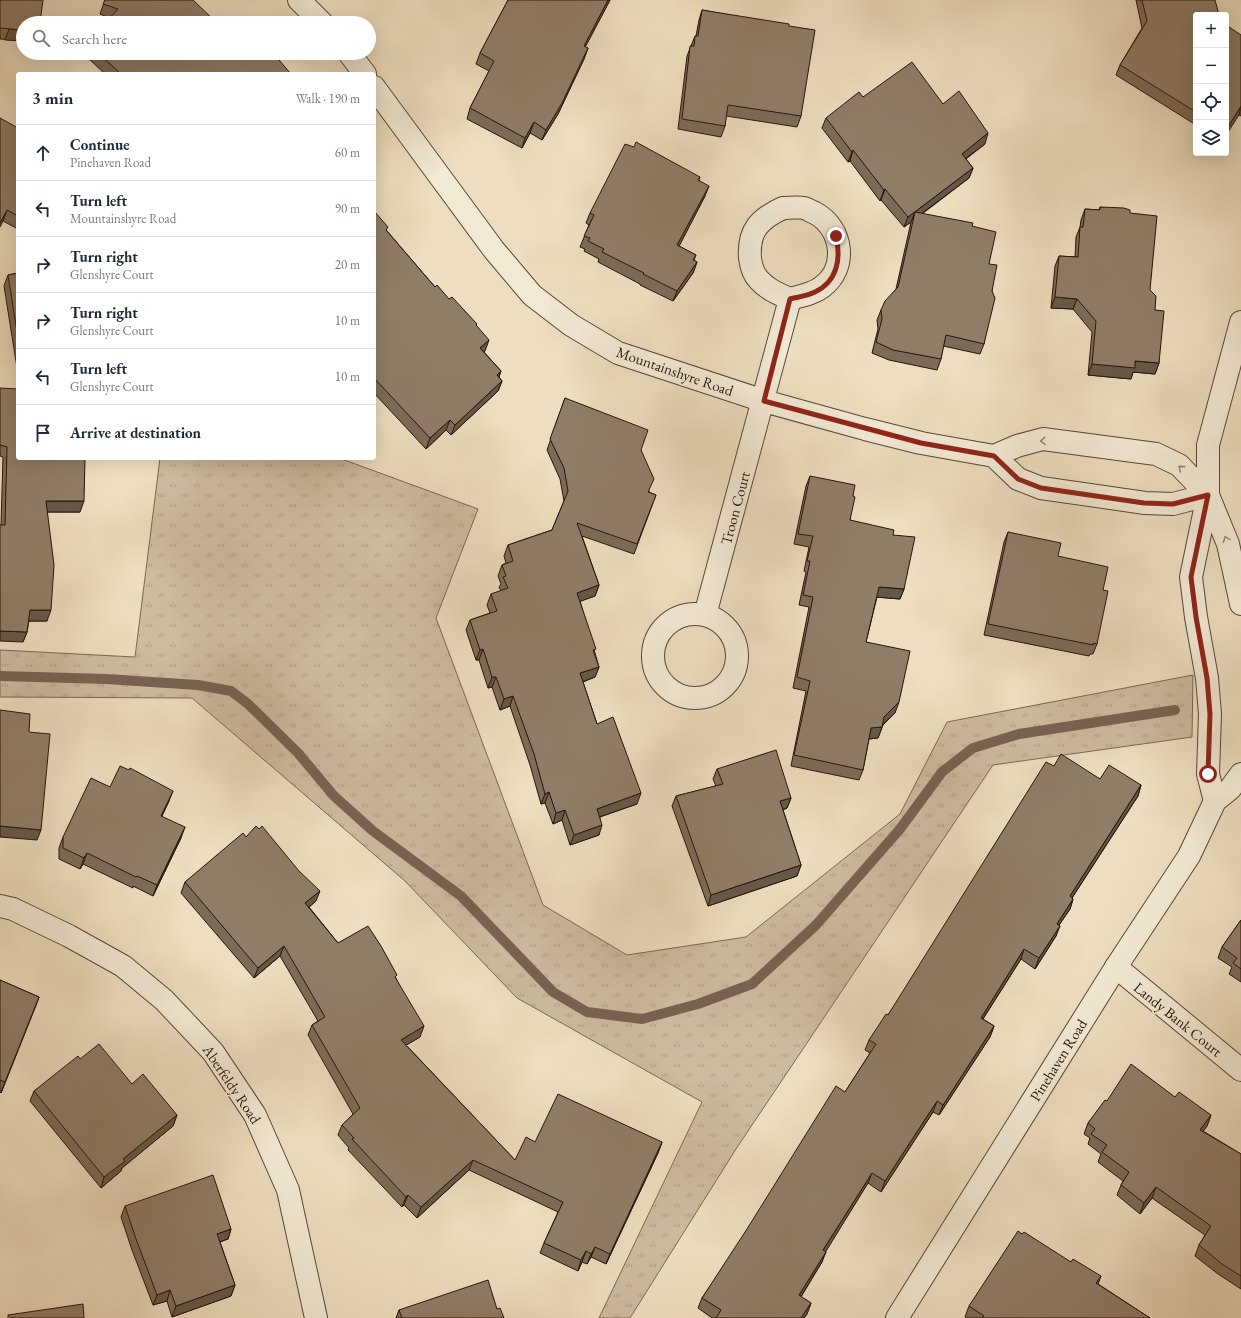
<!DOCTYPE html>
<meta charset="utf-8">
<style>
:root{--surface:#fff;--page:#f6f6f7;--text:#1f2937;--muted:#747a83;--line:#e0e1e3}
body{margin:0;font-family:"EB Garamond",serif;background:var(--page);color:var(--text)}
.controls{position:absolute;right:12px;top:12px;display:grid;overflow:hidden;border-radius:4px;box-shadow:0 4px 16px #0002}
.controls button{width:36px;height:36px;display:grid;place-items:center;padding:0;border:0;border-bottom:1px solid var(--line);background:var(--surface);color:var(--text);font:20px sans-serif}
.stop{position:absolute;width:12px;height:12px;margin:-9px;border:3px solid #8f2418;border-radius:50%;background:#fff}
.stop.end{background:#8f2418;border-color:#fff;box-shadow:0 1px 4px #0008}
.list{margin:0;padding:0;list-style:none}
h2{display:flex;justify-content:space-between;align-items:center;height:52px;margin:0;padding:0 16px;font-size:17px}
h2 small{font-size:13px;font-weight:400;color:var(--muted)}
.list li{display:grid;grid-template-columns:26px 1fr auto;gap:12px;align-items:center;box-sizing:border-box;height:56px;padding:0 16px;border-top:1px solid var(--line)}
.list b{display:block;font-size:15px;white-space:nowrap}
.list p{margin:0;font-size:13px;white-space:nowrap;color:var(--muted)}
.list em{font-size:13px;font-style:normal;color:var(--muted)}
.icon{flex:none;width:22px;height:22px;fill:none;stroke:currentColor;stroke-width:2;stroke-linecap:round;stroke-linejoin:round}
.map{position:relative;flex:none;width:1241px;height:1318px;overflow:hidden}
.search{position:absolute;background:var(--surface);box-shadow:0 4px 16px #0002;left:16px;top:16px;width:360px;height:44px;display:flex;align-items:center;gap:10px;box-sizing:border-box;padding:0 14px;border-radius:22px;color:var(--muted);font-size:15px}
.panel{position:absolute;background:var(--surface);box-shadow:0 4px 16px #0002;left:16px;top:72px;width:360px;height:388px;border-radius:4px}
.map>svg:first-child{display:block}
.grass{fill:url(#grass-tufts);stroke:#7a6754}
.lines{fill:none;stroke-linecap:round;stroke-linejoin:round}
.stream{stroke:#766351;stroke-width:10}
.street-casing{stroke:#5a4636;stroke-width:24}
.street{stroke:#f3ead5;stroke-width:22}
.wall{fill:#7b6c59;stroke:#291309}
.shaded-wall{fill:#645849;stroke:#291309}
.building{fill:#8f7d68;stroke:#291309}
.oneway{stroke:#988979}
.route{stroke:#8f2418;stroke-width:5}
.labels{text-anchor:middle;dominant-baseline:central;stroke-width:3.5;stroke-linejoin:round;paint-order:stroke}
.street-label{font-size:15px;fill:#291309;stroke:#f3ead5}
</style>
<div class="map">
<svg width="1241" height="1318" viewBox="0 0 1241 1318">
<defs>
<pattern id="grass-tufts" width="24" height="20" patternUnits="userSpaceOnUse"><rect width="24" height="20" fill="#ccbba0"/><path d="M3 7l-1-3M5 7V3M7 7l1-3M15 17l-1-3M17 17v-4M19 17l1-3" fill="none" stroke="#afa088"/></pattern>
</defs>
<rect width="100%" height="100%" fill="#eddebf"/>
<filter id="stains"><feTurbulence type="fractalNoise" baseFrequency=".005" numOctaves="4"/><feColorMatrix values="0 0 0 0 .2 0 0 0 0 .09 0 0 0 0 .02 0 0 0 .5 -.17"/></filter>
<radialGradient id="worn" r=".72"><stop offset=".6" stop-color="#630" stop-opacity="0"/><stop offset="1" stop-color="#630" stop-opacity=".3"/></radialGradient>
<polygon class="grass" points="160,458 339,458 478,509 436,618 543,905 627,955 746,937 900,814 947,722 1193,675 1192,737 993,765 736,1149 630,1318 599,1318 702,1102 517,998 405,881 192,698 0,697 0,650 135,657"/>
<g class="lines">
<polyline class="stream" points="0,676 106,679 198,685 231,691 247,703 298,753 334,796 373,831 461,896 553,992 587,1012 642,1019 698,1004 752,984 816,925 900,829 942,772 973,748 1019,734 1175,710"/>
<g class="street-casing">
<g id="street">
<polyline points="299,0 322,23"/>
<polyline points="349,53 365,74"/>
<polyline points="374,87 494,250 532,295 571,325 618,353 764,401 865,429 921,443 994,456 1018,479 1041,488 1145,503 1173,504 1208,495"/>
<path d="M783 208C789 208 798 207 804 208 808 209 812 212 815 213 843 228 848 268 822 287 813 294 801 296 790 299 779 294 768 290 759 280 753 274 751 266 750 258 748 231 759 219 783 208Z"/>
<polyline points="994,456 1017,446 1043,439 1156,454 1179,465 1208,495 1228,544 1241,604"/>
<circle cx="695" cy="656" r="42"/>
<polyline points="705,615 790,299"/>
<polyline points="1215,801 1208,774 1210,714 1207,678 1196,617 1191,577 1208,495 1208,445 1241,322"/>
<polyline points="0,906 13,909 69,936 123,966 164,1000 213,1052 255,1115 288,1190 316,1318"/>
<polyline points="1116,967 1241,1070"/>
<polyline points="897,1318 1116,967 1189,856 1215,801 1230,789 1241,774"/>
</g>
</g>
<use href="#street" class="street"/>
</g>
<g class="wall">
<polygon points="0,0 23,23 23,41 0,39"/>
<polygon points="105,0 217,23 110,18 100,14"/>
<polygon points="508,0 610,0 585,47 588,48 584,59 558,114 542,140 530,133 522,148 467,119 470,108 489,71 476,64 480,53"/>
<polygon points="1136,0 1215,0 1196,15 1196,125 1116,75 1120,65 1142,28"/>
<polygon points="702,10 789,26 801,116 797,127 726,116 725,126 721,137 678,129 687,56 695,36 696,36 699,20"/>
<polygon points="1241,35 1241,116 1239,115"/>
<polygon points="88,53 251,53 257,59 291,74 105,74 87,57"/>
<polygon points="863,97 943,104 985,144 966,159 973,168 969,178 922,214 972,226 989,264 992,291 984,344 980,354 943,346 941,359 937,370 889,360 872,353 878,329 877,320 881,310 896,289 911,222 904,227 881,200 880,201 850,161 848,162 822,128 826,118"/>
<polygon points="18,128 18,229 3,221"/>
<polygon points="700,177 699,180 705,196 679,246 696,255 694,260 697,262 693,273 673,301 640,285 640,284 598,262 599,259 584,251 585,249 580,247 589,225 586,223 590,213"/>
<polygon points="1100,207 1130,213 1155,310 1159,363 1155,374 1133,372 1131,379 1088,375 1092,332 1073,309 1051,308 1055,266 1059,256 1075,257 1076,237 1080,227 1081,220 1085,209 1099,210"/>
<polygon points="374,211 387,231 435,287 449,299 476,326 485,351 484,352 501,371 499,377 502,381 498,391 451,435 446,430 426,449 374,393"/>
<polygon points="18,273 18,374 4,286 8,275"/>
<polygon points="0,388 80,512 47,512 47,621 29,621 27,632 23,642 1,525 3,457 0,456"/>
<polygon points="565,398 641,450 649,492 656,495 634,554 582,536 599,585 595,596 580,601 595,653 599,667 595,677 583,682 597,724 637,804 600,817 599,835 570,845 562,820 553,824 545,803 541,804 530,765 510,706 500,710 492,687 488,688 479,660 476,660 466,630 470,620 490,613 487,605 491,594 501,591 499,587 501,584 498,576 502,565 506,563 504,556 508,545 552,530 564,501 560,479 547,450"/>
<polygon points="810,476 853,496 850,520 893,535 904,589 900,599 877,597 866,642 895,713 883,725 878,738 869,739 863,770 859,780 791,766 806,691 793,688 809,607 799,605 806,572 804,571 809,547 794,544 806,486"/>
<polygon points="1008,532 1058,556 1103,590 1097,644 1093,654 1090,654 1089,656 984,635 1004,542"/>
<polygon points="1054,766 1100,779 1141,785 1138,796 1072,898 1073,899 1070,909 1059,925 1056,936 1035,969 1021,959 983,1019 994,1026 990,1037 939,1115 933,1112 881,1192 868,1183 825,1251 822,1262 801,1297 811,1303 807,1314 804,1318 712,1318 698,1308 702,1298 845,1092 870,1053 865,1050 869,1040 888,1015"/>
<polygon points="717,769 791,798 787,808 783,810 801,865 797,876 708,906 672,806 676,796 716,786 713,779"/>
<polygon points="110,787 169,801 162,816 181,838 153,896 133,886 133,888 83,864 80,869 59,859 59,848 63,837"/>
<polygon points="246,837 316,901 309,907 338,943 396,978 420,1037 406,1045 515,1160 535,1142 662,1142 658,1153 606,1264 591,1257 587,1264 582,1262 578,1271 540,1253 544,1243 558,1212 469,1170 417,1218 404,1205 402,1207 348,1150 349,1148 338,1135 342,1125 353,1114 308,1035 312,1025 318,1021 280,956 254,978 181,893 185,882"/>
<polygon points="1241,920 1241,982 1229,974 1232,967 1218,958 1222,947"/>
<polygon points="0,980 39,997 1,1093 0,1092"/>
<polygon points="80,1059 132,1084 177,1115 173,1126 122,1168 121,1171 101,1188 30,1101 34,1091"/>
<polygon points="1175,1097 1211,1115 1207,1126 1203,1131 1241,1154 1241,1289 1218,1274 1195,1256 1199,1245 1205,1235 1152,1198 1140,1214 1117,1195 1121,1185 1123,1181 1098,1162 1101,1154 1088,1144 1090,1138 1084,1134 1088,1123 1107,1101"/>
<polygon points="125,1206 231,1229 228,1239 220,1242 235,1285 231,1296 172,1317 167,1301 153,1305 132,1250 121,1217"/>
<polygon points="1098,1284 1150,1318 967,1318 965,1317 969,1306"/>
<polygon points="497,1309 504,1318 396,1318 399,1310"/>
</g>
<g class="shaded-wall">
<polygon points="608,0 610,0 580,57 584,46"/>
<polygon points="9,29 23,30 23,41 5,40"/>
<polygon points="588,48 584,59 558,114 542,140 546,130"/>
<polygon points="1241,106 1239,115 1226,135 1226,130"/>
<polygon points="534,122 530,133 522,148 525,138"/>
<polygon points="988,133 985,144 958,164 962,154"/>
<polygon points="853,150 850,161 848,162 852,152"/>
<polygon points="973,168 969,178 913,220 915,212 911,222 904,227 908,217"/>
<polygon points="709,186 705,196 674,256 677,245"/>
<polygon points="885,189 881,200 880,201 884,190"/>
<polygon points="7,210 3,221 0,227 0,223"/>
<polygon points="697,262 693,273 673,301 677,291"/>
<polygon points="1055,297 1077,299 1073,309 1051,308"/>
<polygon points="489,340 485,351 476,359 480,348"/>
<polygon points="1135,361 1159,363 1155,374 1133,372 1131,379 1088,375 1092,364"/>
<polygon points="501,371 497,381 497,375"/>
<polygon points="502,381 498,391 451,435 455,425"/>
<polygon points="450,420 446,430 426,449 430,438"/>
<polygon points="46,501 84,501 80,512 42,512"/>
<polygon points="599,585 595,596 573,604 577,593"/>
<polygon points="879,587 904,589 900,599 875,597"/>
<polygon points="30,610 51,610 47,621 26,621"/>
<polygon points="0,631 27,632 23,642 0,641"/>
<polygon points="483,649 479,660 476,660 480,650"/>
<polygon points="599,667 595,677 576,684 580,673"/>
<polygon points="492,677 496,677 492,687 488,688"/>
<polygon points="513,696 510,706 500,710 504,699"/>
<polygon points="899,702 895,713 880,727 882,727 878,738 868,739 871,728 884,717"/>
<polygon points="1141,785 1138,796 1066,907 1070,896"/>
<polygon points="173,791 169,801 157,826 161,816"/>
<polygon points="549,792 545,803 541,804 545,794"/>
<polygon points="641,793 637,804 593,819 597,809"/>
<polygon points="791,798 787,808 776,812 780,801"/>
<polygon points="565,810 562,820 553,824 556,813"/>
<polygon points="602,825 599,835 570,845 574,835"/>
<polygon points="0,826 41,830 37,840 0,837"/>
<polygon points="185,827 181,838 153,896 157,885"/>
<polygon points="87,853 83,864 80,869 84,858"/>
<polygon points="801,865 797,876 708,906 711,895"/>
<polygon points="320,891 316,901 302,913 305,903"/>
<polygon points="1073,899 1070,909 1053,934 1057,924"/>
<polygon points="1060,926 1056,936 1035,969 1039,958"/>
<polygon points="284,946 280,956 254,978 258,968"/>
<polygon points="1024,949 1021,959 977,1028 981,1018"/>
<polygon points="39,997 35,1008 1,1093 5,1082"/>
<polygon points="424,1026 420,1037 398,1050 401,1040"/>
<polygon points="994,1026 990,1037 939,1115 943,1105"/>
<polygon points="937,1101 933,1112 881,1192 885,1181"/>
<polygon points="177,1115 173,1126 122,1168 121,1171 101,1188 104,1177 123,1159"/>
<polygon points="1211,1115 1207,1126 1197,1140 1200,1130"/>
<polygon points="662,1142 658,1153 606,1264 610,1254"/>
<polygon points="473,1160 469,1170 417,1218 421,1207"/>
<polygon points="872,1173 868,1183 820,1261 823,1250"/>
<polygon points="1156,1187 1152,1198 1140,1214 1144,1203"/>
<polygon points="408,1195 404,1205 402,1207 406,1197"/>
<polygon points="231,1229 228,1239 213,1244 217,1234"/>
<polygon points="595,1247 591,1257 587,1264 591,1254"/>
<polygon points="586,1251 582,1262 578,1271 581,1260"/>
<polygon points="826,1252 822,1262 795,1306 799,1295"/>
<polygon points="1101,1276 1097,1287 1096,1283"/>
<polygon points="235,1285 231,1296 172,1317 176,1306"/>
<polygon points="170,1290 167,1301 153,1305 157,1295"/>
<polygon points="811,1303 807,1314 804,1318 801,1318"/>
</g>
<g class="building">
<polygon points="0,0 43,0 40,23 23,23 23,30 0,28"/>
<polygon points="105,0 193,0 217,23 105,23 118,9 103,4"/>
<polygon points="508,0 608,0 584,46 588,48 562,103 546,130 534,122 525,138 470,108 494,61 480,53"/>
<polygon points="1142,0 1215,0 1219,15 1196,15 1196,112 1120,65 1147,21"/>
<polygon points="702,10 789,24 789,26 815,30 801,116 728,105 725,126 682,119 690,46 694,46 695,36 698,36"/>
<polygon points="1226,25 1241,35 1241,106 1226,130"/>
<polygon points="98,53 251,53 257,59 262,53 273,53 291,74 121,74"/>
<polygon points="912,62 943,104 959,91 988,133 962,154 973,168 908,217 885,189 884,190 853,150 852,152 826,118 859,92 863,97"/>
<polygon points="0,118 18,128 18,216 7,210 0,223"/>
<polygon points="636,142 700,177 698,180 709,186 677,245 696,255 693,260 697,262 677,291 643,274 644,273 602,252 604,249 588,241 590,238 584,236 594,215 590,213 625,144 634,147"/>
<polygon points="1100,207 1124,208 1130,210 1130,213 1157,216 1150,290 1156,296 1155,310 1164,311 1159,363 1135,361 1135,368 1092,364 1096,321 1077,299 1055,297 1059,256 1078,257 1080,227 1083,227 1085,209 1100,210"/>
<polygon points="374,211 388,227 386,230 435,287 437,285 449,299 452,297 477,324 476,325 489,340 480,348 501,371 497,375 502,381 455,425 450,420 430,438 374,378"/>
<polygon points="915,212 973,223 972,226 996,232 989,264 997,265 992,291 995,298 984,344 946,335 941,359 893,350 876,342 882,319 881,310 885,301 898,287"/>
<polygon points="18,273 18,338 8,275"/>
<polygon points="0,388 18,389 18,458 85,458 84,501 46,501 54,565 51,610 30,610 27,632 0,631 0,525 5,525 7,447 0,445"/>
<polygon points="565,398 648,430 641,450 654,479 648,492 656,495 637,544 577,523 599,585 577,593 596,649 593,650 599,667 580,673 597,724 613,717 641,793 597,809 602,825 574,835 565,810 556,813 549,792 545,794 534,754 513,696 504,699 496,677 492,677 483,649 480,650 470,620 497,611 491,594 508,588 503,577 506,576 502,565 513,561 508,545 552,530 568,491 564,468 550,439"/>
<polygon points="810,476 855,485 853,496 855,497 850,520 894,530 893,535 915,537 904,589 879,587 866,642 910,651 899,702 884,717 882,727 871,728 863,770 794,755 810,681 797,677 813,597 803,595 810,561 807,561 813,536 798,534"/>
<polygon points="1008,532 1061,543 1058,556 1108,567 1103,590 1108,591 1097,644 1093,643 1093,645 988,624"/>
<polygon points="0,710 30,714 29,732 50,734 41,830 0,826"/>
<polygon points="776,750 791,798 780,801 801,865 711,895 676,796 723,784 717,769"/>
<polygon points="1061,754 1100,779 1109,765 1141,785 1070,896 1073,899 1057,924 1060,926 1039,958 1024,949 981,1018 994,1026 943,1105 937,1101 885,1181 872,1173 823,1250 826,1252 799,1295 811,1303 801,1318 716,1318 721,1310 702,1298 747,1229 836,1086 845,1092 876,1044 869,1040 886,1014 888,1015 1046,762 1054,766"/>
<polygon points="120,766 129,770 130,768 173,791 161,816 185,827 157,885 137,876 136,877 87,853 84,858 63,848 63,837 91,778 110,787"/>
<polygon points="256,826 259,829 262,826 299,871 320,891 305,903 338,943 368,926 381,946 397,975 395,977 424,1026 401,1040 515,1160 526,1137 535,1142 558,1094 662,1142 610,1254 595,1247 591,1254 586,1251 581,1260 544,1243 563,1202 473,1160 421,1207 408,1195 406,1197 352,1139 354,1138 342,1125 360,1108 312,1025 325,1017 284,946 258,968 185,882 243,833 246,837"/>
<polygon points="1241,920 1241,969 1233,963 1237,958 1222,947"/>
<polygon points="0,980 39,997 5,1082 0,1080"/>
<polygon points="99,1044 132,1084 143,1074 177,1115 123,1159 125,1161 104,1177 34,1091 78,1056 80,1059"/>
<polygon points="1131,1064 1175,1097 1179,1092 1211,1115 1200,1130 1241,1154 1241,1276 1222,1264 1199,1245 1211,1226 1156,1187 1144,1203 1121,1185 1129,1172 1102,1152 1107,1145 1091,1134 1095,1129 1088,1123 1105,1100 1107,1101"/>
<polygon points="213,1175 231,1229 217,1234 235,1285 176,1306 170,1290 157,1295 136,1239 125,1206"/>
<polygon points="1018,1231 1022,1234 1024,1232 1071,1262 1073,1259 1101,1276 1096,1283 1150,1318 982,1318 984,1316 969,1306"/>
<polygon points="488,1280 497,1309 500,1308 504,1318 402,1318 399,1310"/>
<polygon points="83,1304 84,1318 8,1318 8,1315"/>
</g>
<defs><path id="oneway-chevron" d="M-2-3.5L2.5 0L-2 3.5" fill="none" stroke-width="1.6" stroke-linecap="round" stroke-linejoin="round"/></defs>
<g class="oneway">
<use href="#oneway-chevron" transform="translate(1043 441) rotate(176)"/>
<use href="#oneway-chevron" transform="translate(1181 468) rotate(-140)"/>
<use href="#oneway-chevron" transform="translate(1226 539) rotate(-111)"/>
</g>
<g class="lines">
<path class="route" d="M836 236C841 258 838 281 815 292 807 296 798 297 790 299L764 401 921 443 994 456 1018 479 1041 488 1144 503 1173 504 1208 495 1191 577 1196 617 1207 678 1210 714 1208 774"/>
</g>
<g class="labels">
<g class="street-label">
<text transform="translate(675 371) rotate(19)">Mountainshyre Road</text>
<text transform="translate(735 508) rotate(-75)">Troon Court</text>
<text transform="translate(1178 1019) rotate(39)">Landy Bank Court</text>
<text transform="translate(1058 1060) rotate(-58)">Pinehaven Road</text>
<text transform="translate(232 1084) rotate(56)">Aberfeldy Road</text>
</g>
</g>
<rect width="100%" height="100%" filter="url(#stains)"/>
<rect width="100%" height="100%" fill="url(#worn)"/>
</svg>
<div class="controls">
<button>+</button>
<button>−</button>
<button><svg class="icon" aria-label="locate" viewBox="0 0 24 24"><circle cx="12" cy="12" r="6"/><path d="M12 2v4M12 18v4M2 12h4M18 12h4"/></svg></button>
<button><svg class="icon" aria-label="layers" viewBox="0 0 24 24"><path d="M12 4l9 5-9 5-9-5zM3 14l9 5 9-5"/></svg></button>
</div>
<div class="stop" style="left:1208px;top:774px"></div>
<div class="stop end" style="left:836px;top:236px"></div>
<div class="search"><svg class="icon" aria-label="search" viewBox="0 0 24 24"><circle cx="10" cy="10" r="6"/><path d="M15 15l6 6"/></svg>Search here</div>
<section class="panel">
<h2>3 min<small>Walk · 190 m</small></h2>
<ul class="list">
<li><svg class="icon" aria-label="ahead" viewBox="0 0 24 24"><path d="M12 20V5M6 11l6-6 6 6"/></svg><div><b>Continue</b><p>Pinehaven Road</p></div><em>60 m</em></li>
<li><svg class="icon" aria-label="left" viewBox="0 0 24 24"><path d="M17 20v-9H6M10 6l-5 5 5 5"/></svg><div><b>Turn left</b><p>Mountainshyre Road</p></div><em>90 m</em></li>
<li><svg class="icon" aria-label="right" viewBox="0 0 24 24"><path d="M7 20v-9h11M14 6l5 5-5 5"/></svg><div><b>Turn right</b><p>Glenshyre Court</p></div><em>20 m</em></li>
<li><svg class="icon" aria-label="right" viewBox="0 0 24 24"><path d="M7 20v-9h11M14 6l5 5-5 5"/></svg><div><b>Turn right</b><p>Glenshyre Court</p></div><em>10 m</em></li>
<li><svg class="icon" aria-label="left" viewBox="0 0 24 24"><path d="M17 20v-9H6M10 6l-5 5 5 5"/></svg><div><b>Turn left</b><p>Glenshyre Court</p></div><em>10 m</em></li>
<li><svg class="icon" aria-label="arrive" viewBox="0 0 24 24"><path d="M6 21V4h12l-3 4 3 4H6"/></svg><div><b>Arrive at destination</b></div></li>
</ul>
</section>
</div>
